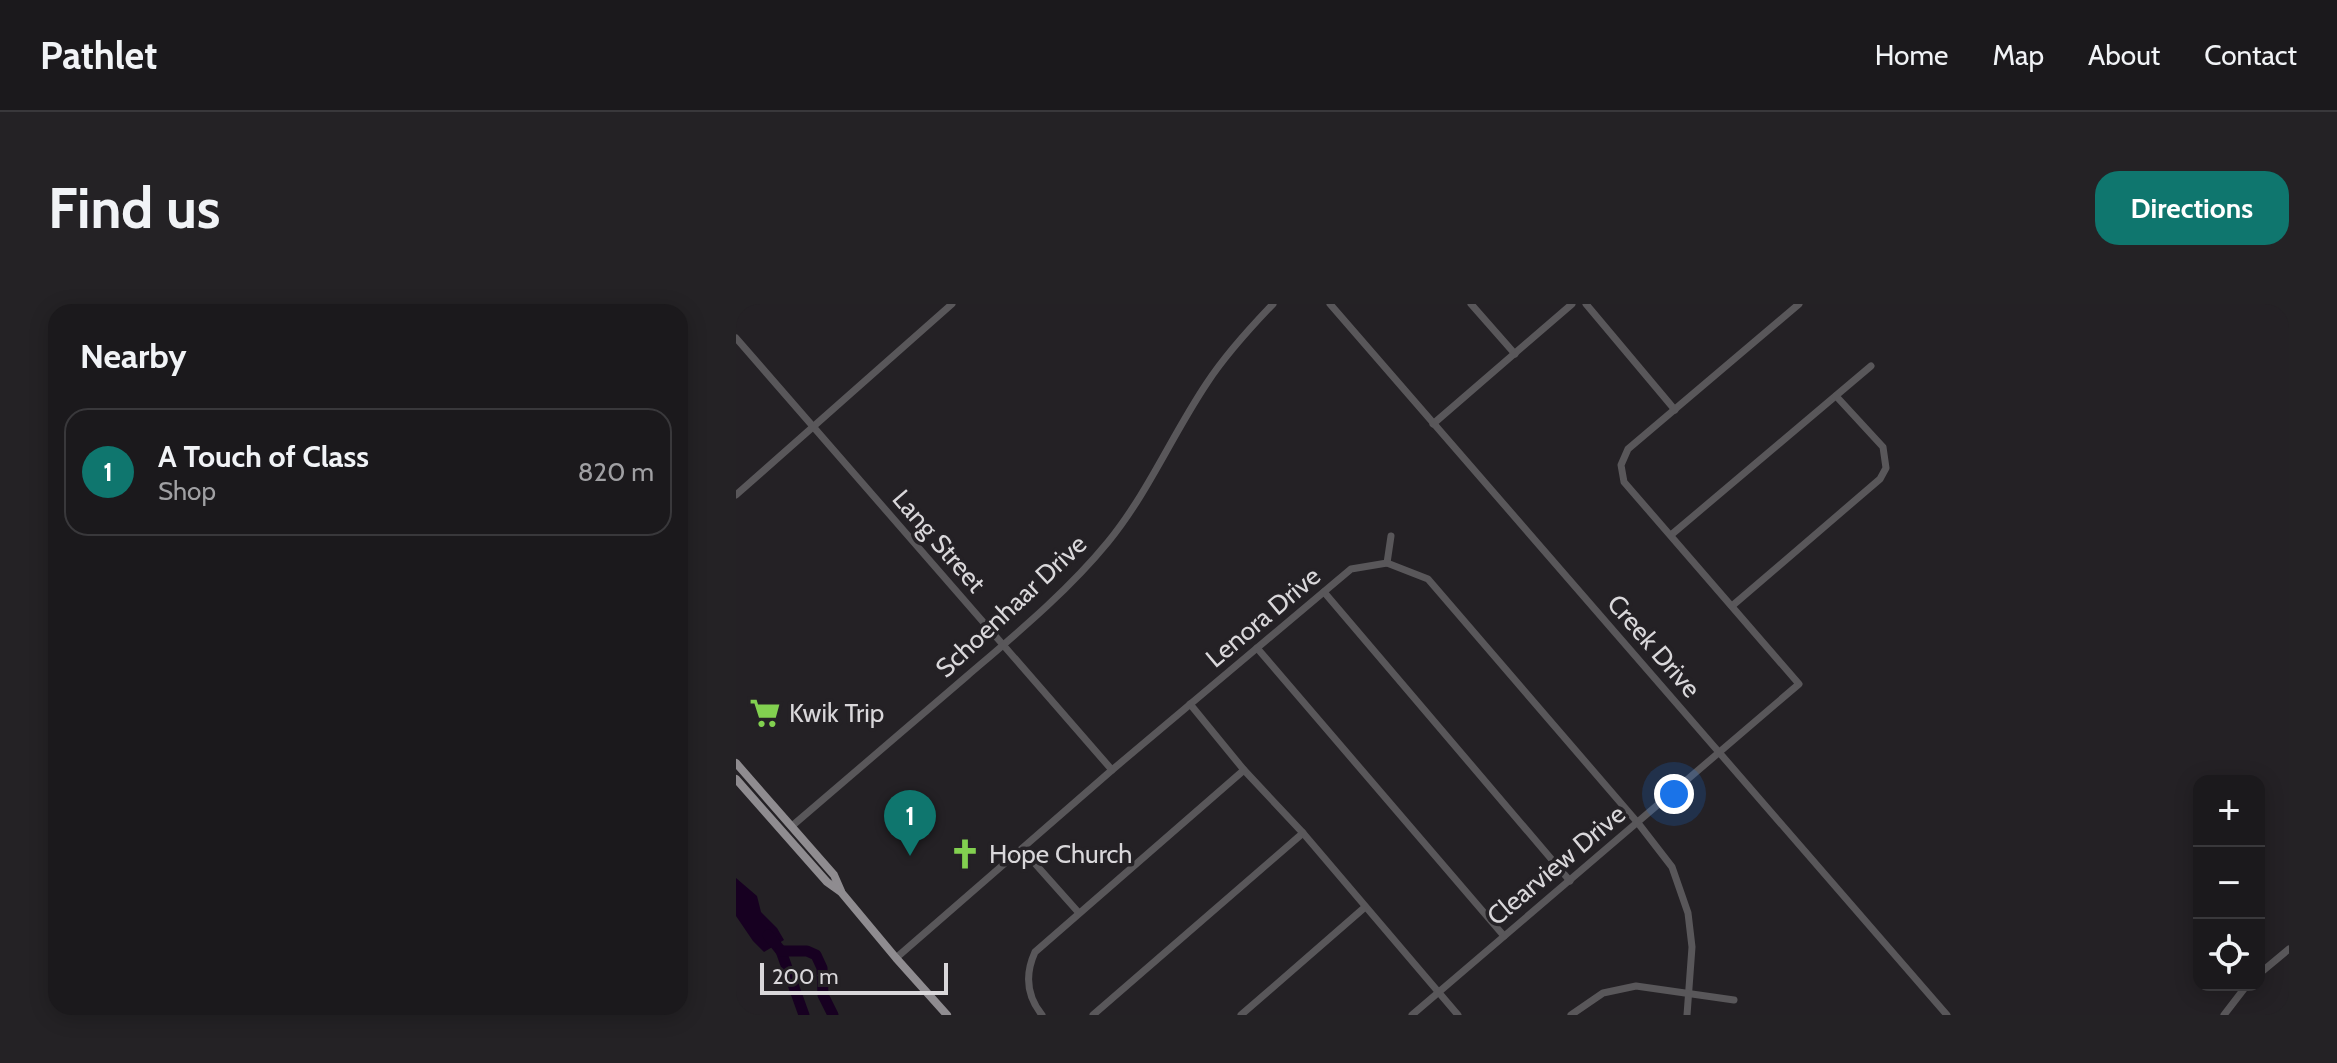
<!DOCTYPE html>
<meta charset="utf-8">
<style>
:root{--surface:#1b191c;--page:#242225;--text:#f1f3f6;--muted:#a0a0a3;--line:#39383b;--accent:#0f766e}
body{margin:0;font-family:Cabin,sans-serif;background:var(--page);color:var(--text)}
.controls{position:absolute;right:24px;bottom:24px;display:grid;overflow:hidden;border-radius:16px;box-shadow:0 4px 20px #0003}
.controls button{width:72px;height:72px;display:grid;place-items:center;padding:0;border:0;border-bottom:2px solid var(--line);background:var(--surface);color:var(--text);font:40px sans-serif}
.scale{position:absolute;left:24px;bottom:20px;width:188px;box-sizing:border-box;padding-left:8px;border:4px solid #d9d7da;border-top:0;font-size:22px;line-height:28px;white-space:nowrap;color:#d9d7da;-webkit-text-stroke:6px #242125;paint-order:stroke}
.you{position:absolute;left:938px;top:490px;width:28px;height:28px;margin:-20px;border:6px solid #fff;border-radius:50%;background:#1a73e8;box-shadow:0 0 0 12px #1a73e833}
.badge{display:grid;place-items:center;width:52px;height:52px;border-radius:50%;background:var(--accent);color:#fff;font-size:26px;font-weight:700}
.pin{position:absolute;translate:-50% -66px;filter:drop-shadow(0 2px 4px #0008)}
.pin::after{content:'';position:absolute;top:42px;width:28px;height:24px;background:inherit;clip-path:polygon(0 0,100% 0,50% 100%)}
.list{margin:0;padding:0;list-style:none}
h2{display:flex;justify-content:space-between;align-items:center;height:104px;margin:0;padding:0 32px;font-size:34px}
h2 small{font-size:26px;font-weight:400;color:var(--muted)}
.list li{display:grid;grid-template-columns:52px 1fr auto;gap:24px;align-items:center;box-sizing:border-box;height:128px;margin:0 16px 16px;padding:0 16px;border:2px solid var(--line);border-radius:24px}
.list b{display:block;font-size:30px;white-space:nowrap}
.list p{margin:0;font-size:26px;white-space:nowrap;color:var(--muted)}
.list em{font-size:26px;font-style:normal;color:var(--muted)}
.icon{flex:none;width:44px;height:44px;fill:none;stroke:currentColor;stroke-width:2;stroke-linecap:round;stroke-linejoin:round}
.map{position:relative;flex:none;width:1553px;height:711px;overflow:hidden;border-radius:24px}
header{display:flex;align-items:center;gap:48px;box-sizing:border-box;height:112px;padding:0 40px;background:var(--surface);border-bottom:2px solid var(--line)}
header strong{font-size:38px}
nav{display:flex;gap:44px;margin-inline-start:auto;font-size:28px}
.intro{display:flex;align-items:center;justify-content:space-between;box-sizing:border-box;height:192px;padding:0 48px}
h1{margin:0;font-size:56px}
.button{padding:20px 36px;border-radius:24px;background:var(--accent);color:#fff;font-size:28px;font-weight:700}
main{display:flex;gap:48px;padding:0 48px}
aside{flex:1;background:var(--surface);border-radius:24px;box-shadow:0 4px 20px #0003}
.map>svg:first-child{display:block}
.water{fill:#170021}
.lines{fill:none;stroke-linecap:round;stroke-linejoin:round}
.river{stroke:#170021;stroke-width:11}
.minor{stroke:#59575a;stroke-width:7}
.major{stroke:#8f8c90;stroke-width:8}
.labels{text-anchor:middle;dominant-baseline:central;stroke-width:7;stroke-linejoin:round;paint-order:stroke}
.street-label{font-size:26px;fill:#d9d7da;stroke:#242125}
.poi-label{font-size:26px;fill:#d9d7da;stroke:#242125;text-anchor:start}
</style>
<header>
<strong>Pathlet</strong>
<nav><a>Home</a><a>Map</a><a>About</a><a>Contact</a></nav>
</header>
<div class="intro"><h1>Find us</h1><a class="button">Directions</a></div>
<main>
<aside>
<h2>Nearby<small></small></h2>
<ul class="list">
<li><span class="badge">1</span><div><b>A Touch of Class</b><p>Shop</p></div><em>820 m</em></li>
</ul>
</aside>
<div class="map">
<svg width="1553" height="711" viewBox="0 0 1553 711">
<rect width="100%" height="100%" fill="#242125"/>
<polygon class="water" points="0,574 21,592 25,608 41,624 48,636 28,648 17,637 0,612"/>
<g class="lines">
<g class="river">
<polyline points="32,631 45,647 68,711"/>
<polyline points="45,647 71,647 80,651 86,664 87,691 97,711"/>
</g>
<g class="minor">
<polyline points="594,0 1211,711"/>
<polyline points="735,0 779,50"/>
<polyline points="850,0 939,106"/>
<polyline points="0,34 376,466"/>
<polyline points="697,120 836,0"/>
<polyline points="0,191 216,0"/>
<polyline points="935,231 1135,62"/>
<polyline points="651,259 655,232"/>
<polyline points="588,288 834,577"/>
<polyline points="996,302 1144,175 1150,164 1147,143 1100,92"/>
<polyline points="521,344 768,632"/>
<polyline points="454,400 508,466 567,529 722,711"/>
<path d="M56 522C115 472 173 422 231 372 280 330 331 288 372 238 412 189 436 131 471 79 490 50 513 25 537 0"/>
<polyline points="286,545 343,609"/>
<polyline points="160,654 376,466 615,265 651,259 692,275 902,519 936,563 952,609 956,643 951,711"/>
<polyline points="1523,670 1553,645"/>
<path d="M306 711C290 691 289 670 299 648L508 466"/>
<polyline points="357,711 567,529"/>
<polyline points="505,711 628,604"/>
<polyline points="676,711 1063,380 888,178 885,161 892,145 1063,0"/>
<polyline points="835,711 867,689 900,682 998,696"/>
<polyline points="1488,711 1511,681"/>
</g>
<g class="major">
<polyline points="0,459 98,571 105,587"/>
<polyline points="0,475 91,578 105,588 160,654 211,711"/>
</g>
</g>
<defs>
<g id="supermarket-bare" transform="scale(2.4)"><path d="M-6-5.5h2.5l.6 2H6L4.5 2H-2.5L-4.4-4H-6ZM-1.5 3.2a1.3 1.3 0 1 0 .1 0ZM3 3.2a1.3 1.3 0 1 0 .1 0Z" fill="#82d050" stroke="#242125" stroke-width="2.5" paint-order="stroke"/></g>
<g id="church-bare" transform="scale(2.4)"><path d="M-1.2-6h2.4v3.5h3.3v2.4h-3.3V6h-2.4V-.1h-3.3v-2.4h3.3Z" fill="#82d050" stroke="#242125" stroke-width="2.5" paint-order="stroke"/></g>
</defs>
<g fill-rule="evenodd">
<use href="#supermarket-bare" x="29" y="409"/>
<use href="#church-bare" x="229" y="550"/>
</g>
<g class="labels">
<g class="street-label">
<text transform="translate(203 237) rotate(49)">Lang Street</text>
<text transform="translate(275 302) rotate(-43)">Schoenhaar Drive</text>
<text transform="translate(527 313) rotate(-40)">Lenora Drive</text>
<text transform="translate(918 342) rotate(49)">Creek Drive</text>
<text transform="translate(820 561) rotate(-40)">Clearview Drive</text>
</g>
<g class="poi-label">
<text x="53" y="409">Kwik Trip</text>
<text x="253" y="550">Hope Church</text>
</g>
</g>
</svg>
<div class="controls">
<button>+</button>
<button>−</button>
<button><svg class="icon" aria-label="locate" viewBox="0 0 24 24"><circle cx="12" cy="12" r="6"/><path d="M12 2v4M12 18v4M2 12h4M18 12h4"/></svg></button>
</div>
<div class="scale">200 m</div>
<div class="you"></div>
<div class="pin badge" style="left:174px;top:552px">1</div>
</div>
</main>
